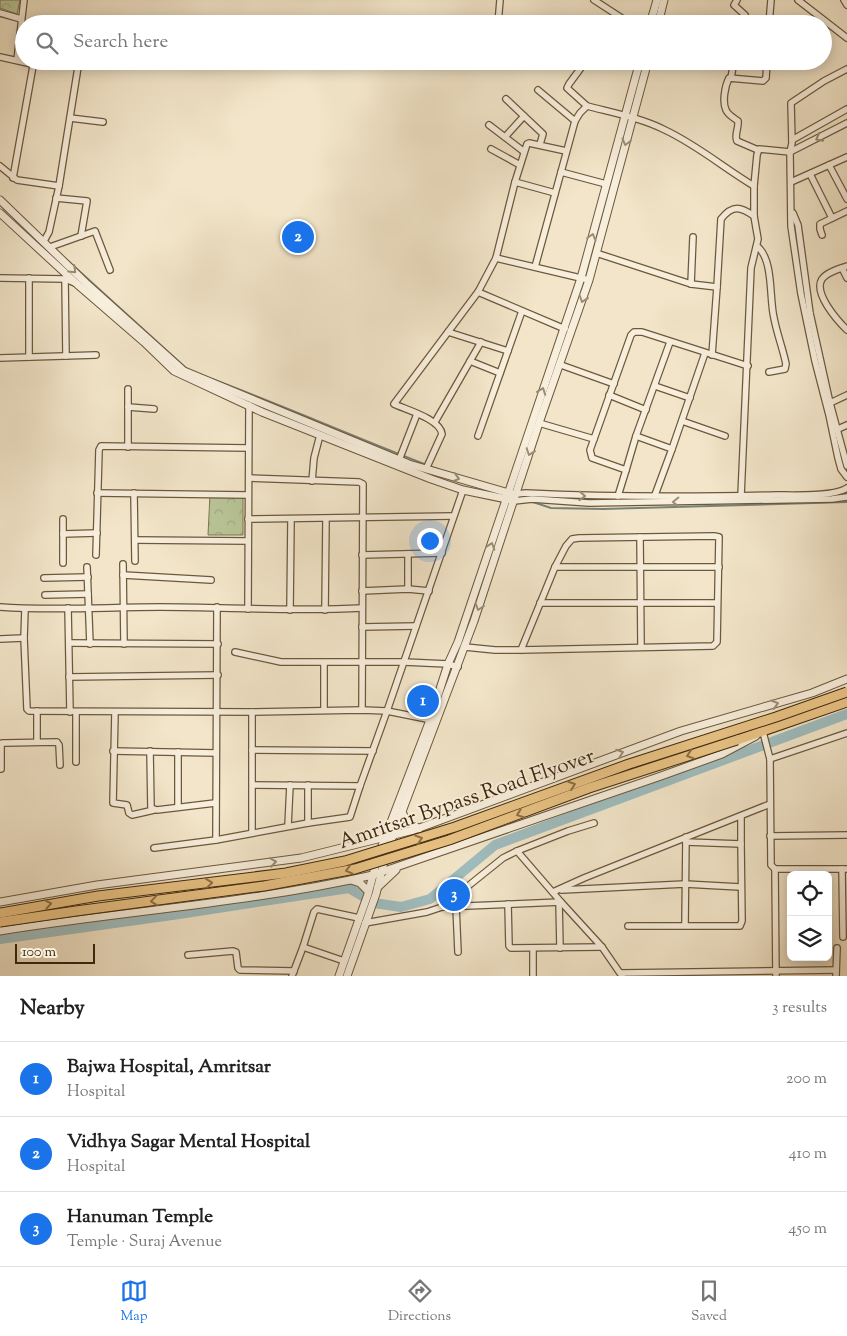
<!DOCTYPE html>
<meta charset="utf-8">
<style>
:root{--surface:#fff;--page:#f6f6f6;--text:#222;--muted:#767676;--line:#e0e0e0;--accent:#1a73e8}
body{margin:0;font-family:"Sorts Mill Goudy",serif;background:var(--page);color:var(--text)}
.controls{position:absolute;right:15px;bottom:15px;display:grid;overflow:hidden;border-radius:8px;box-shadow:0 2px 12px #0003}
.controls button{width:45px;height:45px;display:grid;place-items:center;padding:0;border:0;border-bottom:1px solid var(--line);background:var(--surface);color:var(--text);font:25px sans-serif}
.scale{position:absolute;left:15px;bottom:12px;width:80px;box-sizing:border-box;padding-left:5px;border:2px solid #3f290d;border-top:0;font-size:14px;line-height:18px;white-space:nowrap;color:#3f290d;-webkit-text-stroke:4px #f7eedc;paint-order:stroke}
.you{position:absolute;left:429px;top:540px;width:18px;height:18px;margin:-12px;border:4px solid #fff;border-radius:50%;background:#1a73e8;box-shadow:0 0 0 8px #1a73e833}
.badge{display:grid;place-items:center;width:32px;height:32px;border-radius:50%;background:var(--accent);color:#fff;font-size:16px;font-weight:700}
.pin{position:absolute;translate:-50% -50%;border:2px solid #fff;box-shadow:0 1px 5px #0006}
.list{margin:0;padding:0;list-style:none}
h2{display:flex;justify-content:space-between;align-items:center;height:65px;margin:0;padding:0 20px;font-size:21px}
h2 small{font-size:16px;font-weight:400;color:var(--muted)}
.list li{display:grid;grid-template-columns:32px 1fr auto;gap:15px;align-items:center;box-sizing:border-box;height:75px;padding:0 20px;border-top:1px solid var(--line)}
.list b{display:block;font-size:19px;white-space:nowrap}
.list p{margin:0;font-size:16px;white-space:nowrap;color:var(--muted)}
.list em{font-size:16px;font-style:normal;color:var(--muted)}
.icon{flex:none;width:28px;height:28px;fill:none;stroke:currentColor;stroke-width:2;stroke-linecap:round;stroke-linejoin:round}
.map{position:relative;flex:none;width:847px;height:976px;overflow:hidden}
.search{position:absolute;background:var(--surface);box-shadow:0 2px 12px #0003;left:15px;right:15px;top:15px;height:55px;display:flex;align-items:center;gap:12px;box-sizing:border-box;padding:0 18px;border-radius:28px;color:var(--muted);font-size:19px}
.sheet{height:290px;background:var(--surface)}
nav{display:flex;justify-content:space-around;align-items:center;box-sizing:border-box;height:70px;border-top:1px solid var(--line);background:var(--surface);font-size:14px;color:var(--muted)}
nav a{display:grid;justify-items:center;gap:2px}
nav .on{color:var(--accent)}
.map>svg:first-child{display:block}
.park{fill:url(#park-crowns);stroke:#7c7752}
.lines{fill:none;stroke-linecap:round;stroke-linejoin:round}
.stream{stroke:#798278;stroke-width:2}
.river{stroke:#9fbdbf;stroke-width:10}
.minor-casing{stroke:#6c583c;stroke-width:8}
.tertiary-casing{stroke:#6c583c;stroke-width:9}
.trunk-casing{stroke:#3f290d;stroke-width:11}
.minor{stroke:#f7eedc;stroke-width:5.5}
.tertiary{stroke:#f7eedc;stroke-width:7}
.trunk{stroke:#e9c284;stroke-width:9}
.trunk-bridge-casing{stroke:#3f290d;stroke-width:11;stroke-linecap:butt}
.trunk-bridge{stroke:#e9c284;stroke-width:9}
.oneway{stroke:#9b8c74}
.oneway2{stroke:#8c6e43}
.labels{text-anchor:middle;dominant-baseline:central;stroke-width:4;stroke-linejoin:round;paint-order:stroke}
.street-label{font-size:21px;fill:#3f290d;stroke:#f7eedc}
</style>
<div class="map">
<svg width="847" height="976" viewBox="0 0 847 976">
<defs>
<pattern id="park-crowns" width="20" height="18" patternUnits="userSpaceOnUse" patternTransform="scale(1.25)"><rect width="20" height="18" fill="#b8c598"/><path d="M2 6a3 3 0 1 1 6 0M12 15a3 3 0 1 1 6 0" fill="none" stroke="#9fa982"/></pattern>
</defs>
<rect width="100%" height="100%" fill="#f2e5c9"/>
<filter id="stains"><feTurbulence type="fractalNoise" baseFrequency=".004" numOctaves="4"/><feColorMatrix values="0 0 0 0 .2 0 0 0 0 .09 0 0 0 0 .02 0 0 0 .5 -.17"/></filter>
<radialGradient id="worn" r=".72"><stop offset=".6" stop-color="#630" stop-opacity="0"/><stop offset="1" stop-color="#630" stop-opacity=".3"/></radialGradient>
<g class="park">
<polygon points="0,0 20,0 17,14 0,8"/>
<polygon points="210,494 243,494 243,535 208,535"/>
</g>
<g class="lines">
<g class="stream">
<polyline points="67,260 187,369"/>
<path d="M212 379C289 408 364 441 440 470"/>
<polyline points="530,501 551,508 603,509 847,502"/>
</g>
<polyline class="river" points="0,939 179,914 349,888 374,903 401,907 430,899 495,845 847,714"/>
<g class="minor-casing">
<g id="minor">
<polyline points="594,0 631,24"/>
<polyline points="737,0 734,5 745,15 739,24"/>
<polyline points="798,0 847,38"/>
<polyline points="844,0 847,5"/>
<polyline points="0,13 21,19"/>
<polyline points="498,24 500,0"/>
<polyline points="769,24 771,0"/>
<polyline points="0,57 32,64 33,66 13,178"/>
<polyline points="17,60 24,0"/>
<polyline points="586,61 569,84 567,88 587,106"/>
<polyline points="494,64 495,61"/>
<polyline points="847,69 824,81 791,103 792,143 790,152 791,226 801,294 815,361 829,415 838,458 841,469 847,477"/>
<polyline points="731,78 734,61"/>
<polyline points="538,90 575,121"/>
<polyline points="506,99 543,134 540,144"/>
<polyline points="70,118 103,122"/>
<polyline points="489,125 523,151"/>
<polyline points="505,137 524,116"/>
<polyline points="792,140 847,109"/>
<polyline points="491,149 520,165"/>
<path d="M758 150 737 141C734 135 739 128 738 121 734 118 728 115 726 110 722 102 725 86 729 78L763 81 766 78 767 61"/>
<polyline points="829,165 847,199"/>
<polyline points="0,166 17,180 59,186"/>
<polyline points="561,172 606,184"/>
<polyline points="810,174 832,218"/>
<polyline points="515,182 555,193"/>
<polyline points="791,182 847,157"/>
<polyline points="754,186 757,155 759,149 790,152 847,123"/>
<polyline points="56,198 87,201 81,236"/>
<polyline points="793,213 798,225 810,313 830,403 847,466"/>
<polyline points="822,235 820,229 820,224 847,211"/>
<polyline points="44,241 49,232 59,186 78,67"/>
<path d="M757 246C774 260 769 298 774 318 777 334 783 349 786 364L785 369 769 372"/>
<polyline points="50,247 95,231 110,270"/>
<polyline points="596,253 691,284 717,287 712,355"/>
<polyline points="496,258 589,280"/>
<path d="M847 266C839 269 827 272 822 279 813 293 837 320 847 330"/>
<path d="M535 267 575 121 580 113 587 106C614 113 641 118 665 130 697 145 724 168 754 186V216L758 239 751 268 741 496"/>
<polyline points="842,268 847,278"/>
<polyline points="0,278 65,279 75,283"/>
<polyline points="65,279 66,356"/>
<polyline points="691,284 693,237"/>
<path d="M717 287 721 219C733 204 741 207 754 216"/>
<polyline points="478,292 565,329"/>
<polyline points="448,332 508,351"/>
<polyline points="29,357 29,278"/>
<polyline points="0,358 96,355"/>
<polyline points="470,361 500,373"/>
<polyline points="561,365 614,384"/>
<polyline points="655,386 690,398"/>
<polyline points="609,395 646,410"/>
<polyline points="830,403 847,395"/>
<polyline points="128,407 154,409"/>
<polyline points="682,421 725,436"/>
<polyline points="435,422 481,342"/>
<polyline points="539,423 594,439 631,335 634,332 642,332 748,366"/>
<polyline points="838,429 847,425"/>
<polyline points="478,436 522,311"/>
<polyline points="636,436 672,449 655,495"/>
<polyline points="594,439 590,450 592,458 626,470 618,496"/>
<polyline points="128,447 128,389"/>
<polyline points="672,449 705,353"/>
<polyline points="399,460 417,414"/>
<path d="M426 469 442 434C440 419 407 410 394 404L478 292 496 258 515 182 527 144 529 143 566 151"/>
<polyline points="626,470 636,436 670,342"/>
<polyline points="249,478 359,482 363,484 362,710"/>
<polyline points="312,481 314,458 320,435"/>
<polyline points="97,493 247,495"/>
<polyline points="134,493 135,561"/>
<path d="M516 494 526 493C609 497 693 497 776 495 793 495 834 497 847 488"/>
<polyline points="514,501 532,499 589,503 832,499 847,497"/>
<polyline points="63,519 63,563"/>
<polyline points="248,519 453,516"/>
<polyline points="63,534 97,533"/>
<polyline points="640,537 641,647"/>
<polyline points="135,540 248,541"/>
<polyline points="408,554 408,589"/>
<polyline points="96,555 99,450 101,446 248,448"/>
<polyline points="362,555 442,553"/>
<polyline points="123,564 124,644"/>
<polyline points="87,567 90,644"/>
<polyline points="555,567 719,567"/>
<polyline points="123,575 211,580"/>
<polyline points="44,578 88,577"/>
<polyline points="362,591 408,589 429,591"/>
<polyline points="45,595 88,594"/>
<polyline points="540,603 717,603"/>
<path d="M0 607C53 611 107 607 160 607 227 607 295 612 362 608"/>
<polyline points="68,608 70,712"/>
<polyline points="25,609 24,638 27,709 29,711 252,712 362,710 387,711 432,720"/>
<polyline points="248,609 249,405"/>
<polyline points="290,610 291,520"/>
<polyline points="325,610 326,519"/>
<polyline points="362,627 416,626"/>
<polyline points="0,639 24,638"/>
<polyline points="69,643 218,644"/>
<polyline points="465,647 495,650 521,650 713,646 717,642 719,537 714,536 579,538 572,539 566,546 555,567 521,650"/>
<polyline points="235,652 281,662 404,662 448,664 458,667"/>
<polyline points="69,677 218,675"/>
<polyline points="324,710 324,663"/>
<polyline points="37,711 37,742"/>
<polyline points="76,712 76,762"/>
<polyline points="115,712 113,803 127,805 129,813 132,815 154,810"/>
<polyline points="252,712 252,833"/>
<polyline points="763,732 770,759 771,865 775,869 847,869"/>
<polyline points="252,750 373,751"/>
<polyline points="113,751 216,753"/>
<polyline points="150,751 151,808 157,810 215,803"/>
<polyline points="178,752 178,807"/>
<polyline points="770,759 847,733"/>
<polyline points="1,769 1,746 2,743 5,743 57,742 59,745 60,765"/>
<polyline points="253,785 360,786"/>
<polyline points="308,785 308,823"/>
<polyline points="288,826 290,785"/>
<polyline points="770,836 847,835"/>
<polyline points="216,840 217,607"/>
<polyline points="686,842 741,844 741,816"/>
<polyline points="154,848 216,840 308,823 350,817 360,786 387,711 463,490"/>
<polyline points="517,851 568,831 594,823"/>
<polyline points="775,869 776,976"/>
<polyline points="842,869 843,937"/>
<polyline points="562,890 685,884 740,887"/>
<polyline points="553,892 584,878 770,804"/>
<polyline points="559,902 560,948"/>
<polyline points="508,904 509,946 511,948 602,947"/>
<polyline points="456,906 458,952"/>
<polyline points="442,907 503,858 517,851 561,902"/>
<polyline points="365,923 427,912 442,907 561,902 602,947 622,976"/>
<polyline points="685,925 686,837"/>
<polyline points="628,926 740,926 742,921 741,844"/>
<polyline points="303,947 314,912 317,909 359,918"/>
<polyline points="533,949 533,976"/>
<polyline points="188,955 233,951 236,952 238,968 240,970 294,971"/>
<polyline points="621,973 836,970"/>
<polyline points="292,976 303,947 344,961"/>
<polyline points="836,976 837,948"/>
</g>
</g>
<g class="tertiary-casing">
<g id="tertiary">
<polyline points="650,24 657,0"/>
<polyline points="658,24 664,0"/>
<polyline points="0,200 86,283 184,371 409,464 512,494"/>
<polyline points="0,213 77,284 144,342 174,371 262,412 431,479 463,490 511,500"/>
<polyline points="402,812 406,820 419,829"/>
<polyline points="351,880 360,883 368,891"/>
<polyline points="378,887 396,870"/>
<polyline points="0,902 97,885 301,858 414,830 681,731 812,693 847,679"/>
<path d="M0 931C124 911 250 903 373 875L661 776 722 754 756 736"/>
<polyline points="339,976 368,894 378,856 430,720 448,664 458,642 581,278 640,61"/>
<polyline points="347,976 376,894 386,854 474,621 539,423 589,280 648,61"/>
</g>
</g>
<g class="trunk-casing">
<polyline id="trunk" points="737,740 847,702"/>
</g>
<use href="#minor" class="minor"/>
<use href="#tertiary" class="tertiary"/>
<use href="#trunk" class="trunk"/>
<g class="trunk-bridge-casing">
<g id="trunk-bridge">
<polyline points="0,913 98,896 286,873 345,861 455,827 629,764 776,717 847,692"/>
<polyline points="0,922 76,911 264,886 355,869 449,840 589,788 737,740"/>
</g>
</g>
<use href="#trunk-bridge" class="trunk-bridge"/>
</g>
<defs><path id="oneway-chevron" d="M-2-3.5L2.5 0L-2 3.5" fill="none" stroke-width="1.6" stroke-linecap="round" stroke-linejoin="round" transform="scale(1.25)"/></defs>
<g class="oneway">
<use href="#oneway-chevron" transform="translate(819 138) rotate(153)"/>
<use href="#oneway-chevron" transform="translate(626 142) rotate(105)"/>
<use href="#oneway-chevron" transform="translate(592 237) rotate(-75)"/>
<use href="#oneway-chevron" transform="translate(73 270) rotate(44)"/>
<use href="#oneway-chevron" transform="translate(583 299) rotate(109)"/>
<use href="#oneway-chevron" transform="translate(542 391) rotate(-70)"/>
<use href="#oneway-chevron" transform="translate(530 452) rotate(109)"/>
<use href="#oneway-chevron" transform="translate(456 478) rotate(16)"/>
<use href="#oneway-chevron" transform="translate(582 496) rotate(2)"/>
<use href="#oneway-chevron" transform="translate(676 502) rotate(179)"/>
<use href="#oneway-chevron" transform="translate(491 546) rotate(-71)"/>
<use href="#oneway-chevron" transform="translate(479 607) rotate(108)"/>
<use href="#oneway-chevron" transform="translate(775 704) rotate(-16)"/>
<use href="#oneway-chevron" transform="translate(620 753) rotate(-20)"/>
<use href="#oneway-chevron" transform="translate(273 862) rotate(-8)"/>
</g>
<g class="oneway2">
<use href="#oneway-chevron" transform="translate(690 755) rotate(162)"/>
<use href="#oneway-chevron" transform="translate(572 785) rotate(-20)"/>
<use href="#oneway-chevron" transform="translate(520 814) rotate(159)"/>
<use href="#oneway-chevron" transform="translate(419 839) rotate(-18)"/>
<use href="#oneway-chevron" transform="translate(349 870) rotate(166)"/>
<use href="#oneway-chevron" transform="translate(209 883) rotate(-6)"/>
<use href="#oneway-chevron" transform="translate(154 901) rotate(173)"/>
<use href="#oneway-chevron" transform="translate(48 904) rotate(-10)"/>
</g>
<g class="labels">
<g class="street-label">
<text transform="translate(467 800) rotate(-19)">Amritsar Bypass Road Flyover</text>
</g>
</g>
<rect width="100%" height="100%" filter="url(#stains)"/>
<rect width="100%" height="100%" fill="url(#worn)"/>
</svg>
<div class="controls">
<button><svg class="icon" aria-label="locate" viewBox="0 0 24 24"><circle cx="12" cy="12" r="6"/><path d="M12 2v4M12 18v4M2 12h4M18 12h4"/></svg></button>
<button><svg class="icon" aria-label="layers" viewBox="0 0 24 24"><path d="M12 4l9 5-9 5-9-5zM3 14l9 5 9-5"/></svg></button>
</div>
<div class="scale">100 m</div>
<div class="you"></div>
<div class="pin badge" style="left:423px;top:701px">1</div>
<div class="pin badge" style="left:298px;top:237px">2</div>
<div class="pin badge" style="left:454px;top:895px">3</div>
<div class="search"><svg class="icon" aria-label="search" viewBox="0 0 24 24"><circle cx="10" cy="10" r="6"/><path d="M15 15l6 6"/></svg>Search here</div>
</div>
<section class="sheet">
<h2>Nearby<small>3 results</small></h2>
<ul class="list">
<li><span class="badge">1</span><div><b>Bajwa Hospital, Amritsar</b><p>Hospital</p></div><em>200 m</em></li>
<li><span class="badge">2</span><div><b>Vidhya Sagar Mental Hospital</b><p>Hospital</p></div><em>410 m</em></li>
<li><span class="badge">3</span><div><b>Hanuman Temple</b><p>Temple · Suraj Avenue</p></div><em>450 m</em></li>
</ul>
</section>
<nav>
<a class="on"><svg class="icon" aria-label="map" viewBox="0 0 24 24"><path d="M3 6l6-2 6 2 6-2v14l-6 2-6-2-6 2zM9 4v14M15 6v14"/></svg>Map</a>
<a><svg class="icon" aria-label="directions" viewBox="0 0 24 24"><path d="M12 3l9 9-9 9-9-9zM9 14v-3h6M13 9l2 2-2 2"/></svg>Directions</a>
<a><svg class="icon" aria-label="saved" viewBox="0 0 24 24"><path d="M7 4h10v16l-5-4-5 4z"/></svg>Saved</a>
</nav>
